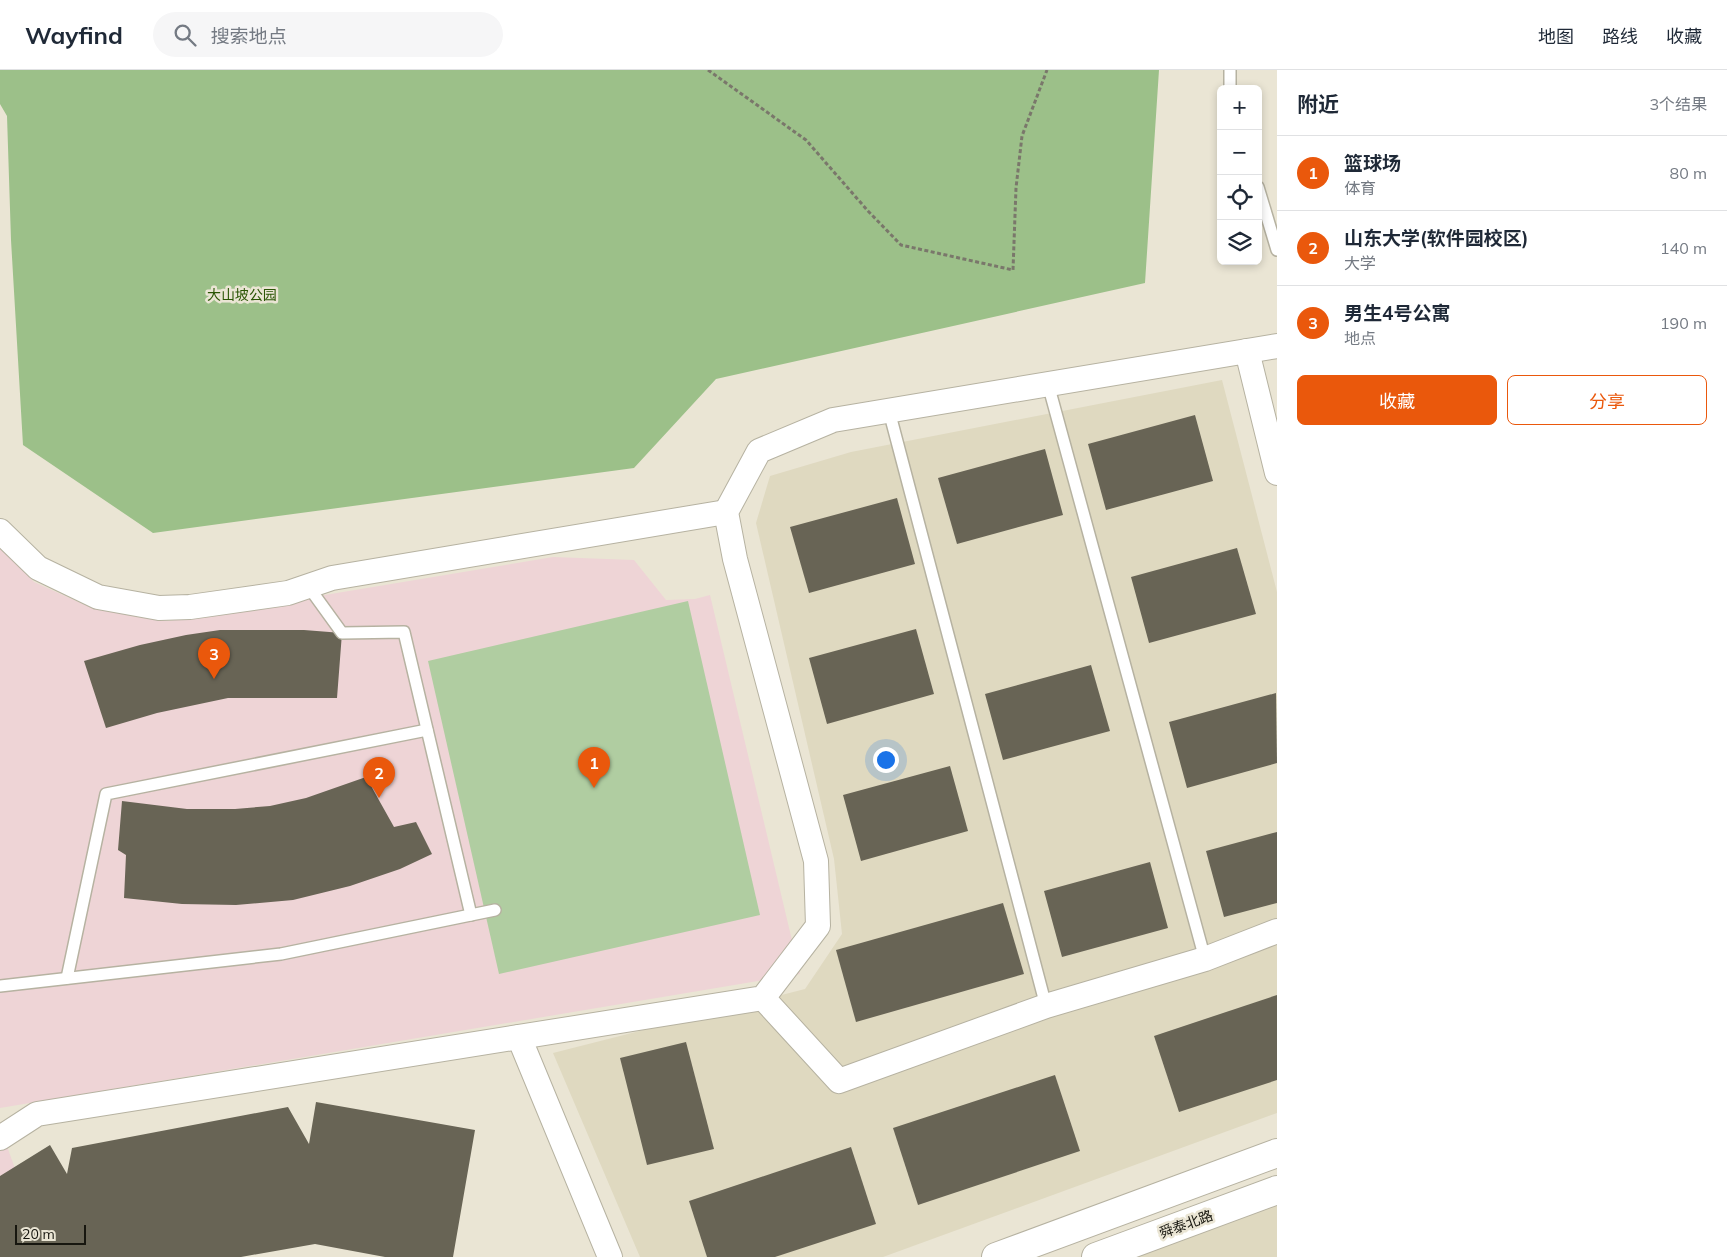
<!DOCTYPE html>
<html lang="zh">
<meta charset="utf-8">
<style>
:root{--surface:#fff;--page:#f6f6f7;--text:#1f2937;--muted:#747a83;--line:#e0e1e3;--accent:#ea580c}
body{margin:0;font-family:Mulish,"Noto Sans SC",sans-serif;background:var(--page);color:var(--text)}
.controls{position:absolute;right:15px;top:15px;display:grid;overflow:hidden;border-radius:8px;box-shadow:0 2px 8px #0003}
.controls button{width:45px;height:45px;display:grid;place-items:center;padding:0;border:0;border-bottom:1px solid var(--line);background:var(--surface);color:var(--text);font:25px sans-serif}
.scale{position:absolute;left:15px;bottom:12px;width:71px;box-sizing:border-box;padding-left:5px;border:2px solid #17160f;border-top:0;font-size:14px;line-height:18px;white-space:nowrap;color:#17160f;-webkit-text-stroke:4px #eae5d4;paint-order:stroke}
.you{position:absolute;left:885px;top:689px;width:18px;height:18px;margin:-12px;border:4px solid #fff;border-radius:50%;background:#1a73e8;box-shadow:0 0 0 8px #1a73e833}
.badge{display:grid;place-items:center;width:32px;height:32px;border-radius:50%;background:var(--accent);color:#fff;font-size:16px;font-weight:700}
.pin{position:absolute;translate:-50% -41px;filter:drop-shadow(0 1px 2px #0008)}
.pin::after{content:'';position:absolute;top:26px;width:18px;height:15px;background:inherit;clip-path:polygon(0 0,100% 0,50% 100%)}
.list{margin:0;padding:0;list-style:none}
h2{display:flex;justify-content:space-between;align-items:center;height:65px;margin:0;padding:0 20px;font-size:21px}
h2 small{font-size:16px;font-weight:400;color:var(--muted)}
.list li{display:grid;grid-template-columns:32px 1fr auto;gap:15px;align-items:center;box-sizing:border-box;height:75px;padding:0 20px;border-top:1px solid var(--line)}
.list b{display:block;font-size:19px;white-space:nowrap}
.list p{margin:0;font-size:16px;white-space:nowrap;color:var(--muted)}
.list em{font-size:16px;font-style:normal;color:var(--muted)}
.actions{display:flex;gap:10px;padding:15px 20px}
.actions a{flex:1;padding:11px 0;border:1px solid var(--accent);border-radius:8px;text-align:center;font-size:18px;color:var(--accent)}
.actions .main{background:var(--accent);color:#fff}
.icon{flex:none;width:28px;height:28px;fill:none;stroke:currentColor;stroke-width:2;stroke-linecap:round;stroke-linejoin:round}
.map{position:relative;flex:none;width:1277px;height:1187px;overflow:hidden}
header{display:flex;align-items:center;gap:30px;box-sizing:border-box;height:70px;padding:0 25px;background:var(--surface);border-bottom:1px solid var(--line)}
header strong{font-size:24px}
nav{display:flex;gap:28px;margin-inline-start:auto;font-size:18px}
.search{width:350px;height:45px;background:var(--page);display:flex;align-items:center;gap:12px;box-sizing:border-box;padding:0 18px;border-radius:28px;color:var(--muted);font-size:19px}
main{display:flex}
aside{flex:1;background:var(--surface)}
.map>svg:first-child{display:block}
.built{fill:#dfd9c0}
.education{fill:#eed4d6}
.green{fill:#b0cda1}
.forest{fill:#9cc089}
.building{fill:#686455}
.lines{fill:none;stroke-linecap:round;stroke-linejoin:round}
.service-casing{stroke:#b6b2a1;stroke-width:14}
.minor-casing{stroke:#b6b2a1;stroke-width:26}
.secondary-casing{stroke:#b6b2a1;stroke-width:30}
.path{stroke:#7a776b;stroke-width:3;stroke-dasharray:4 2.5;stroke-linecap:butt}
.service{stroke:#fff;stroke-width:11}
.minor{stroke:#fff;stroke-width:24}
.secondary{stroke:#fff;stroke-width:28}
.labels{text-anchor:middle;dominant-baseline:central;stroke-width:5;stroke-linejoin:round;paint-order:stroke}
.park-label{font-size:14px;fill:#2a5504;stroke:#eae5d4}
.street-label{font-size:14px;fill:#17160f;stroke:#eae5d4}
</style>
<header>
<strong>Wayfind</strong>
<div class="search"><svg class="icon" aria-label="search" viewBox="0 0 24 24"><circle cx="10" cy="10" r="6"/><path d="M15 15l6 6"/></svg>搜索地点</div>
<nav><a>地图</a><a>路线</a><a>收藏</a></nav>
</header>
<main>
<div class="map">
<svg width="1277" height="1187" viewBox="0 0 1277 1187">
<rect width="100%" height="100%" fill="#eae5d4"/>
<g class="built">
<polygon points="1222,310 1277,522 1277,1043 883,1187 640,1187 553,983 805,919 842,864 834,789 756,453 770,406 851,382"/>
<polygon points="1277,1132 1277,1187 1137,1187"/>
</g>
<g class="education">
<polygon points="0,477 34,512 94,539 168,551 553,487 634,490 666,530 695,529 710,525 800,904 0,1038"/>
<polygon points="0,1057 17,1104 0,1113"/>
</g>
<polygon class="green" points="688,531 760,845 499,904 428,591"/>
<polygon class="forest" points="0,0 1159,0 1145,213 716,309 634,398 153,463 23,375 11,170 7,46 0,34"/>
<g class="building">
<polygon points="1195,345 1213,411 1106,440 1088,374"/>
<polygon points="1045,379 1063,445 957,474 938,408"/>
<polygon points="897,428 915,494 809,523 790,457"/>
<polygon points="1237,478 1256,544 1149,573 1131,507"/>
<polygon points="916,559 934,624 827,654 809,588"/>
<polygon points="220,560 304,560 342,563 337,628 228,628 157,643 106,658 84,591 140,575 186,565"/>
<polygon points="1091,595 1110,661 1003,690 985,624"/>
<polygon points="1276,623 1277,693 1187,718 1169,652"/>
<polygon points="950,696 968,761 861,791 843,725"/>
<polygon points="366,707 394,757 416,752 432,784 400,799 350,816 293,830 236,835 182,834 124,828 126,785 118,780 122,731 187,739 235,739 270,736 306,728"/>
<polygon points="1277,762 1277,833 1224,847 1206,781"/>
<polygon points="1150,792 1168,858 1062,887 1044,821"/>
<polygon points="1003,833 1024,904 856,952 836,880"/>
<polygon points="1277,925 1277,1010 1179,1042 1154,966"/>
<polygon points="686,972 714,1079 647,1095 620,988"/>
<polygon points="1055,1005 1080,1081 918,1135 893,1058"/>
<polygon points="316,1032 475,1060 453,1187 385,1187 315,1174 241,1187 0,1187 0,1106 50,1075 67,1104 72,1078 288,1037 309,1074"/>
<polygon points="851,1077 876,1154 775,1187 707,1187 689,1131"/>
</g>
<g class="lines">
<g class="service-casing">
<g id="service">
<polyline points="1230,0 1230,19"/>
<polyline points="1258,117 1277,180"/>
<polyline points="1048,314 1205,889"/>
<polyline points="889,341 1046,936"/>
<polyline points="308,516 342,563 404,562 471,845"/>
<polyline points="67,908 106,724 427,660"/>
<polyline points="0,916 281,884 495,840"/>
</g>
</g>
<g class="minor-casing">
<g id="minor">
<polyline points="1247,281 1277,403"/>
<polyline points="0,461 38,498 98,527 159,538 190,537 288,523 332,508 726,442"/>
<polyline points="763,928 839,1011 1046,936 1205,889 1277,861"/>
<polyline points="519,967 610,1187"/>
<polyline points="0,1068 37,1044 763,928 818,856 816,791 735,489 726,442 759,381 833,350 1277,276"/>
</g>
</g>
<g class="secondary-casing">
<g id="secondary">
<polyline points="996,1187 1277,1083"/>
<polyline points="1096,1187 1277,1120"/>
</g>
</g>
<polyline class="path" points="708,0 806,70 868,141 901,175 1013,200 1016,118 1022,66 1047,0"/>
<use href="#service" class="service"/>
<use href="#minor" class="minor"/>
<use href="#secondary" class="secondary"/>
</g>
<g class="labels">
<g class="park-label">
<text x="242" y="225">大山坡公园</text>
</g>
<g class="street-label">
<text transform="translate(1186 1154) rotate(-20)">舜泰北路</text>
</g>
</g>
</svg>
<div class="controls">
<button>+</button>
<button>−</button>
<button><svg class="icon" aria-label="locate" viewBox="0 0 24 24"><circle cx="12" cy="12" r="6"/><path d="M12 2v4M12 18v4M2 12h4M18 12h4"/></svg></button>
<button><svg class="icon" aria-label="layers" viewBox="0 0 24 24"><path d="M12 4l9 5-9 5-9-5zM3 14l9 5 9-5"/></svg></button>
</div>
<div class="scale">20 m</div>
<div class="you"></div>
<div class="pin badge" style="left:594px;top:718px">1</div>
<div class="pin badge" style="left:379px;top:728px">2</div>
<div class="pin badge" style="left:214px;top:609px">3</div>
</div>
<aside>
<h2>附近<small>3个结果</small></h2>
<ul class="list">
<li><span class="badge">1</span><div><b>篮球场</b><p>体育</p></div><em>80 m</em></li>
<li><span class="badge">2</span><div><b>山东大学(软件园校区)</b><p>大学</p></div><em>140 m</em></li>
<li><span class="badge">3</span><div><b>男生4号公寓</b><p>地点</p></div><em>190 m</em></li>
</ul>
<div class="actions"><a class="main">收藏</a><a>分享</a></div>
</aside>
</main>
